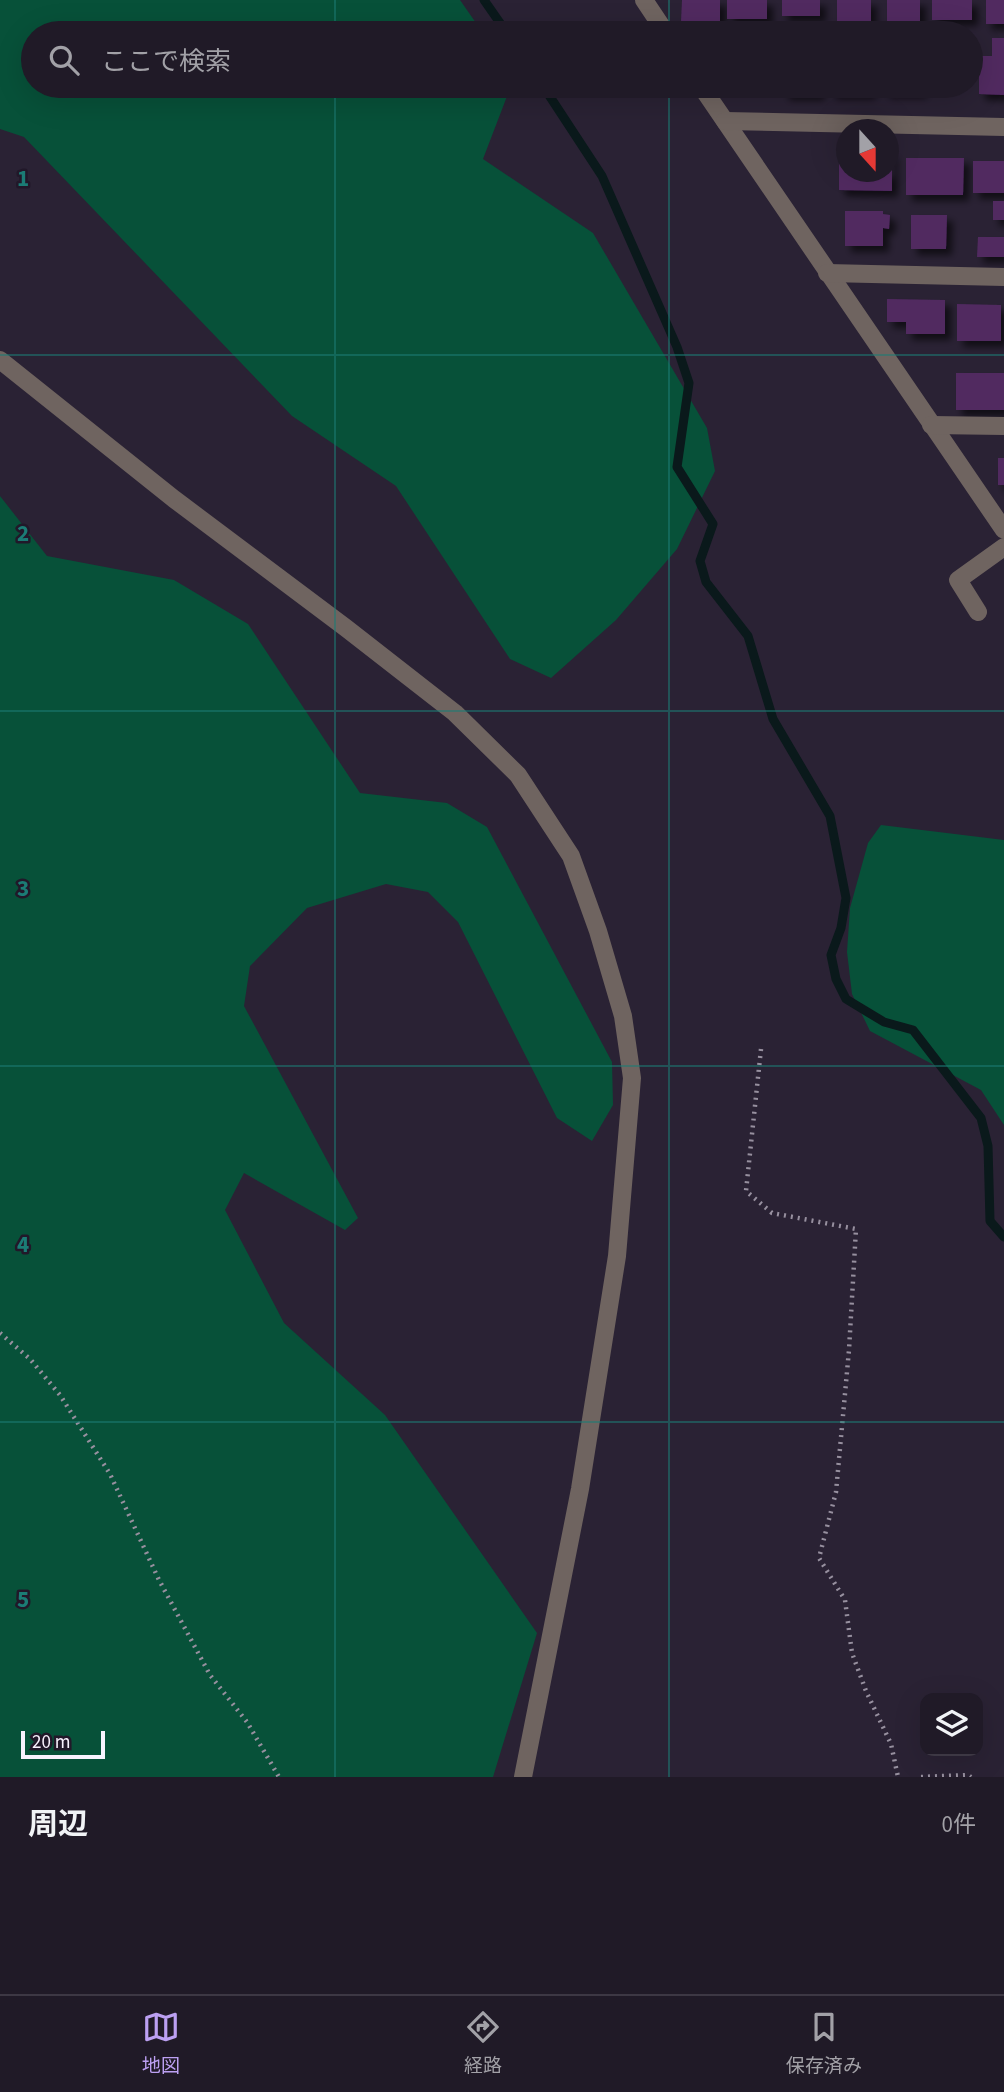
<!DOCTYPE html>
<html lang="ja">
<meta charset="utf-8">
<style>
:root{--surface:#201a27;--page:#2d2733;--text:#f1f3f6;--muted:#a2a1a7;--line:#3d3844;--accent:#bca0f2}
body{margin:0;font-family:"Source Sans 3","Noto Sans JP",sans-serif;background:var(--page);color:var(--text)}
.controls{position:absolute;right:21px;bottom:21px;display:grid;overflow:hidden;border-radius:14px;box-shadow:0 7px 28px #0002}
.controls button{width:63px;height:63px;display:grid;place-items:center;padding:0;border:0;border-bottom:2px solid var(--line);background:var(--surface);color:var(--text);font:35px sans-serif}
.compass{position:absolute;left:836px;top:119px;width:63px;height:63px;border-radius:50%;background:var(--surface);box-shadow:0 7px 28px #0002;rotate:159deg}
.scale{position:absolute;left:21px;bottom:18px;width:84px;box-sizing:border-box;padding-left:7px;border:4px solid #f8f2fe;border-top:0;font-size:19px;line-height:24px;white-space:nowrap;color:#f8f2fe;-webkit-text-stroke:5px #211829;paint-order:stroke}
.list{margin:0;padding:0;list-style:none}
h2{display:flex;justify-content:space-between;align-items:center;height:91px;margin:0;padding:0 28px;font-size:30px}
h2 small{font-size:23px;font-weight:400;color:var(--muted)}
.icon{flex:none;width:38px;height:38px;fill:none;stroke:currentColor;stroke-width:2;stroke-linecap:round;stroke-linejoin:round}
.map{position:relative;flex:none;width:1004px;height:1777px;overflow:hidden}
.search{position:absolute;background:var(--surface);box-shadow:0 7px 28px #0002;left:21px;right:21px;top:21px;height:77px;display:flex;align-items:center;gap:18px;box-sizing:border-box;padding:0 24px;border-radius:38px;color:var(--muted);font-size:26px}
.sheet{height:217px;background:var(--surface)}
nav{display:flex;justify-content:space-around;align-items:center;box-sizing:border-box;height:98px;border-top:2px solid var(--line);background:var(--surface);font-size:19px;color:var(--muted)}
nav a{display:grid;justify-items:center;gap:4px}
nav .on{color:var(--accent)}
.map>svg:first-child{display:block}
.green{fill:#075139}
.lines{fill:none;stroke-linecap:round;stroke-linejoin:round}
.stream{stroke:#0a191b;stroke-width:9}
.building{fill:#512961;filter:url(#shadow)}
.path{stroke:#97909f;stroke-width:4.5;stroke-dasharray:2 5;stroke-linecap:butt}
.minor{stroke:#6f6460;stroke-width:18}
.grid{fill:none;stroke:#1b7c75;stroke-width:2;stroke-opacity:0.55}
.grid-label{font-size:23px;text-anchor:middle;font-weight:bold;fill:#1b7c75;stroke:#211829;stroke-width:5;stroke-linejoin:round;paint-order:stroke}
</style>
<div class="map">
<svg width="1004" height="1777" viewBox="0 0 1004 1777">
<defs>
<filter id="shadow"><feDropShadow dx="6" dy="6" stdDeviation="3.5" flood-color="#0009"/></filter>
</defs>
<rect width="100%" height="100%" fill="#2a2234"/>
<g class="green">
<polygon points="0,0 460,0 483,33 33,33 33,86 511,86 483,159 593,233 707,428 715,471 677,549 616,620 551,678 510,659 396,486 292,416 24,137 0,129"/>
<polygon points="0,496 47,556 174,580 248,624 360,793 447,803 487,827 612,1062 613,1105 592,1141 557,1118 458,922 428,892 386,884 307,908 250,966 244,1006 358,1218 345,1230 244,1173 225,1210 284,1323 385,1415 537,1633 493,1777 0,1777"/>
<polygon points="881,825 1004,840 1004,1125 981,1090 870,1031 852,994 847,952 850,908 868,843"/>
</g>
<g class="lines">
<g class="stream">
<polyline points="484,0 507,33"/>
<polyline points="543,86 602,176 677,347 689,383 677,467 713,524 700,561 706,582 748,636 773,719 830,816 846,898 841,928 831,955 836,979 846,999 884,1022 913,1030 981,1118 988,1146 990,1221 1004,1237"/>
</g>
</g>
<g class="building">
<polygon points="682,0 720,0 720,22 681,22"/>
<rect x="727" y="0" width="40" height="19"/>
<rect x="782" y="0" width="38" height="16"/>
<rect x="837" y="0" width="34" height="22"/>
<rect x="887" y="0" width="33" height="26"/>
<rect x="932" y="0" width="40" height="20"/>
<rect x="986" y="0" width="18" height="24"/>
<polygon points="992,38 1004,38 1004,95 979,94 979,56 992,56"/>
<rect x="783" y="86" width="36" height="8"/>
<rect x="830" y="86" width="40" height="7"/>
<rect x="884" y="86" width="37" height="6"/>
<polygon points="839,151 846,151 846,172 888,172 888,152 892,152 892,191 839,190"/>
<polygon points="906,158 964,158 963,195 906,195"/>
<rect x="973" y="161" width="31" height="32"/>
<rect x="993" y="201" width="11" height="19"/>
<polygon points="845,211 883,211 883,214 890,215 889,229 883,228 883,246 845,246"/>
<polygon points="911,215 947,215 946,249 911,249"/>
<polygon points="978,237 1004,237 1004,257 977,257"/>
<polygon points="887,299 945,300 945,334 906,334 906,322 887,322"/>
<polygon points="957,304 1001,305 1001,341 957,341"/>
<rect x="956" y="373" width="48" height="37"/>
<rect x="998" y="458" width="6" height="27"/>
</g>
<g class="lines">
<g class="path">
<polyline points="761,1049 746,1191 772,1213 856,1229 849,1350 836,1492 819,1558 845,1600 852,1653 866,1691 891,1744 898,1777"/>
<polyline points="0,1333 30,1359 60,1395 110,1474 159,1580 210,1675 247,1722 279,1777"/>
<polyline points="921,1777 968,1775 971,1777"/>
</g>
<g class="minor">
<polyline points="644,0 666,33"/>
<polyline points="701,86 1004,530"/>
<polyline points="725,121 1004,127"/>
<polyline points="827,273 1004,277"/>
<polyline points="0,360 174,499 346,628 455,713 518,775 571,856 598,931 623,1016 632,1078 617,1256 580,1489 523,1777"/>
<polyline points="931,425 1004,426"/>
<polyline points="978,612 958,580 1004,547"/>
</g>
</g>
<path class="grid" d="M335 0V33M669 0V33M335 86V1777M669 86V1777M0 355H1004M0 711H1004M0 1066H1004M0 1422H1004"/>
<g class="grid-label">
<text x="23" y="186">1</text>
<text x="23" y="541">2</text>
<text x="23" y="896">3</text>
<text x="23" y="1252">4</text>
<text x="23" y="1607">5</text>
</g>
</svg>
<div class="controls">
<button><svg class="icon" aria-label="layers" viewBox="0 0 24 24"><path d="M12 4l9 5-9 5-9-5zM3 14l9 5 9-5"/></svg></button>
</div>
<svg class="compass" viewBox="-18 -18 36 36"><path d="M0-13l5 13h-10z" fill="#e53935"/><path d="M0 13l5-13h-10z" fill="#a2a1a7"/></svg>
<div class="scale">20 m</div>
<div class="search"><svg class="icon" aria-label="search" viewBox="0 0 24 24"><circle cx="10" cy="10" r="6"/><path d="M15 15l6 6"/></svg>ここで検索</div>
</div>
<section class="sheet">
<h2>周辺<small>0件</small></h2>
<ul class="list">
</ul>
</section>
<nav>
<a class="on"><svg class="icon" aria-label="map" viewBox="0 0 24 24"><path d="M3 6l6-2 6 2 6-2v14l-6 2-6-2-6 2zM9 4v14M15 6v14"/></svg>地図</a>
<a><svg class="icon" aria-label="directions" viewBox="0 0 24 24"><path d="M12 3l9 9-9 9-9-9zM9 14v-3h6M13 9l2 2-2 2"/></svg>経路</a>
<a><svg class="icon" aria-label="saved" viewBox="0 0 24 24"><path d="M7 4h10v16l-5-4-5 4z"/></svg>保存済み</a>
</nav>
